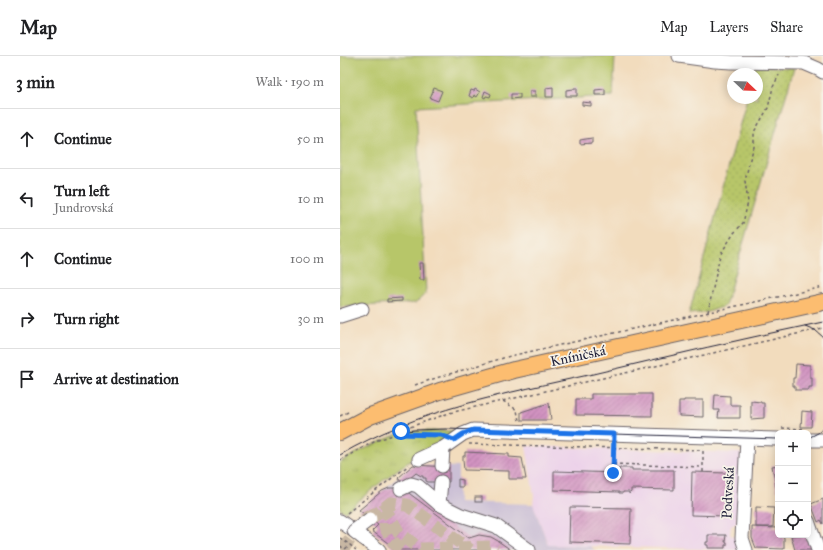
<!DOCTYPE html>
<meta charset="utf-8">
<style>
:root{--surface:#fff;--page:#f2f2f2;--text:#202124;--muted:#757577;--line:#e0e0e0}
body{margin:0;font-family:"IM FELL Great Primer",serif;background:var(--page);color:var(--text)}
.controls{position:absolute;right:12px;bottom:12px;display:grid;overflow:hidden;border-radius:6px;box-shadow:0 2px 10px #0003}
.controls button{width:36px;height:36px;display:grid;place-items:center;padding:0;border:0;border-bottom:1px solid var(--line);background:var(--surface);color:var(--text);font:20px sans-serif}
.compass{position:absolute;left:387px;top:12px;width:36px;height:36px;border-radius:50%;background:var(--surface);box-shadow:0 2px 10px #0003;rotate:113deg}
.stop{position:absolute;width:12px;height:12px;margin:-9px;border:3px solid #1a73e8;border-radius:50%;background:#fff}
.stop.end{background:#1a73e8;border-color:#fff;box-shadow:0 1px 4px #0008}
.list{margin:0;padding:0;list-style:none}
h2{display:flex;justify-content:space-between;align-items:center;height:52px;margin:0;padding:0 16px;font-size:17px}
h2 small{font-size:13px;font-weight:400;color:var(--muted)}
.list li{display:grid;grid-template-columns:26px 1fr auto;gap:12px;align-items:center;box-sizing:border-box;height:60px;padding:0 16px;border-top:1px solid var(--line)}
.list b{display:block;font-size:15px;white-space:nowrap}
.list p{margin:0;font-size:13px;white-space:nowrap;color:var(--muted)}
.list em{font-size:13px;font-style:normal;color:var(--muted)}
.icon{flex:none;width:22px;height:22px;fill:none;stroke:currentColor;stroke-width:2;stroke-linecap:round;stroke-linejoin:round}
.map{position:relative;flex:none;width:483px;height:494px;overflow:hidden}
header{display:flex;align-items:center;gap:24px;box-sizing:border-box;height:56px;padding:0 20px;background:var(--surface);border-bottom:1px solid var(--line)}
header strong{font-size:19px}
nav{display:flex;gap:22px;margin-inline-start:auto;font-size:14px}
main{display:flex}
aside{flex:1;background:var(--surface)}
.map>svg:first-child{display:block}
.built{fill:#ecd1ea}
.industrial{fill:#cbbfd5}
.grass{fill:url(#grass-tufts);stroke:#6c7452}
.park{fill:url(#park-dots);stroke:#6c7452}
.garden{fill:#b7c669;stroke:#6c7452}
.building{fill:url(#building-hatch)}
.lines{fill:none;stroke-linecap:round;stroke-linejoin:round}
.minor-tunnel{stroke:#c8b7a3;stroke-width:13;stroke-dasharray:13 6;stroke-linecap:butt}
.minor-casing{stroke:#6b6368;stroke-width:15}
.major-casing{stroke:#6b6368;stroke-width:18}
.path{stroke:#6b6368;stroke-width:1.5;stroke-dasharray:3 3;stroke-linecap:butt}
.minor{stroke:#fff;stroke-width:13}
.major{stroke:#fcbd6f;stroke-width:16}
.tram{stroke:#22223b;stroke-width:1}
.minor-bridge-casing{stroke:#6b6368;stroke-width:15;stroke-linecap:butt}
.path-bridge{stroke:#6b6368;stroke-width:1.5;stroke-dasharray:3 3;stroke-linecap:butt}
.minor-bridge{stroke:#fff;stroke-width:13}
.route{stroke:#1a73e8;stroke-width:5}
.labels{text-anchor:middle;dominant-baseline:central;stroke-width:3.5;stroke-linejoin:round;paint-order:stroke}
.street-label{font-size:14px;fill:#22223b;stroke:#f7f3e8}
</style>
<header>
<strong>Map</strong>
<nav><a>Map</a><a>Layers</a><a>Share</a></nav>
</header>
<main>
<aside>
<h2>3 min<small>Walk · 190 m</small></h2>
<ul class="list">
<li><svg class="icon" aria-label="ahead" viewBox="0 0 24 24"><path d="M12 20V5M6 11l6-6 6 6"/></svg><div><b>Continue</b></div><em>50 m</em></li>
<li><svg class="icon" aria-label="left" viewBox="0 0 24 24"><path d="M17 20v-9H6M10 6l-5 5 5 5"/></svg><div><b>Turn left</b><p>Jundrovská</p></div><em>10 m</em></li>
<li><svg class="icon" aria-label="ahead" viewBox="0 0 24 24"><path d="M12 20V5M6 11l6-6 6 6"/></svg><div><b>Continue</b></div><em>100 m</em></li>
<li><svg class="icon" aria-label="right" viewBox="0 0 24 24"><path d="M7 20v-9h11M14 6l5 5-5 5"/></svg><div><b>Turn right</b></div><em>30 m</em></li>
<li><svg class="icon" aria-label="arrive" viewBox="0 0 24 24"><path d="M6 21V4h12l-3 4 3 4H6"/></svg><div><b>Arrive at destination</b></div></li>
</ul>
</aside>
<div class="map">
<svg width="483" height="494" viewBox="0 0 483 494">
<defs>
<pattern id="grass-tufts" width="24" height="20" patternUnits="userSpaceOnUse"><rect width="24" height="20" fill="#b7c669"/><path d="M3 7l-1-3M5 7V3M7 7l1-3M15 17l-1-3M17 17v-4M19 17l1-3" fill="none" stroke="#9daa5c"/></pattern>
<pattern id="park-dots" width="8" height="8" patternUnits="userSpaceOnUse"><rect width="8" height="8" fill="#b7c669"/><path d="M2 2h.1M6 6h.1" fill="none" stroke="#9daa5c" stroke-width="1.8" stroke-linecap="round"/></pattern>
<pattern id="building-hatch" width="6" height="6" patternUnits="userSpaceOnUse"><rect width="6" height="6" fill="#d293c1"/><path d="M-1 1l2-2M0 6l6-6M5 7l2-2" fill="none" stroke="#aa789e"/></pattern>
</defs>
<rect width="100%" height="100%" fill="#f7f3e8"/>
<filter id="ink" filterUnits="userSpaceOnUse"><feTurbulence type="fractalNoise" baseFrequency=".025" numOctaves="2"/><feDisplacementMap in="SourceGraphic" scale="8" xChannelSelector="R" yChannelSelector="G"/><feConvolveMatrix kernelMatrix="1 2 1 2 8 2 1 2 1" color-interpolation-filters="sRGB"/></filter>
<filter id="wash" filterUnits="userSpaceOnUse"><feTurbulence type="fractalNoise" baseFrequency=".012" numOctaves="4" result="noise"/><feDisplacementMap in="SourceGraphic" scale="16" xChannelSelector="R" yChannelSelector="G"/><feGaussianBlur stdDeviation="0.9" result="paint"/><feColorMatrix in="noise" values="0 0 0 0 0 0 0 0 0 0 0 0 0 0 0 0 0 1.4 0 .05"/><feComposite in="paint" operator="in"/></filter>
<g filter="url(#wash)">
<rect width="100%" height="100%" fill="#f2dcbd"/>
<polygon class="built" points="186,390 401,397 397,467 391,470 390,479 394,480 397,482 400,494 208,489 193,448 194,440"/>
<polygon class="industrial" points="73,409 118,411 118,446 193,448 208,489 250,490 255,494 57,494 32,475 38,469 19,454"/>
<path class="grass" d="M79 375H120C100 389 77 399 57 414 39 427 22 442 5 456L0 453V406L24 393 60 377Z"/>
<polygon class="park" points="416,10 454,12 385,250 368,256 349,258 407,42 417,42 417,18 414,18"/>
<polygon class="garden" points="0,0 275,0 273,40 76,51 86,237 76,247 0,251"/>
<g id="blocks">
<g class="building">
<polygon points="213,31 213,41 206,41 206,32"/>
<polygon points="94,32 102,35 98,45 90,42"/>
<polygon points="234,32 237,32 237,40 226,40 226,34 234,33"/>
<polygon points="135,33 140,36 137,41 134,39 133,42 129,40 131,34 134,35"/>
<polygon points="265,33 265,39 255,39 255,34"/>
<polygon points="145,35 151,38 150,41 146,40 145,42 143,41"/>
<rect x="190" y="35" width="5" height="6"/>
<polygon points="171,38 180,38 180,42 171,43"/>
<polygon points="242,46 251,47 251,50 242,49"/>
<polygon points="252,82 252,87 240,88 240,84"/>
<polygon points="79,207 83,207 84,224 80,224"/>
<polygon points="62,242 62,245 47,246 47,243"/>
<polygon points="456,308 470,309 470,322 472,322 472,331 469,331 469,334 455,334 455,330 453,330 453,322 455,322"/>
<polygon points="251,338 312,338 312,360 236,359 236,343 251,343"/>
<polygon points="375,339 390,340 390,349 400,349 400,362 378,362 379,354 374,354"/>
<polygon points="344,344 363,344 363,361 339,360 339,345 344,345"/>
<polygon points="411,345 421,346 421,347 424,347 424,362 411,363"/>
<polygon points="209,347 211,364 181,364 181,356"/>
<polygon points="462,355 472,356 471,371 461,371"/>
<polygon points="125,396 165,398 169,398 169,401 182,402 186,423 169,423 169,415 124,414 123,404 123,400 125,400"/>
<polygon points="73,409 109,411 109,426 88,426 86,425 86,422 83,422 83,420 81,420 76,417 63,428 58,422"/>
<polygon points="438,409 438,435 437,435 432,410"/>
<polygon points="279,412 292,412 292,414 334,414 334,434 291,433 291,436 289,438 289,436 283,436 283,437 279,437 279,436 214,434 214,415 279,417"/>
<polygon points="352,416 387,417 386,460 351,459"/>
<polygon points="118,423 123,424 123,431 118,431"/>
<polygon points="49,432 58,432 66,435 129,482 139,479 151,481 158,485 171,494 57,494 32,475 38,469 19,454 42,435"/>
<rect x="135" y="441" width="7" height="5"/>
<polygon points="483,443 483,468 481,464 478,466 471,448"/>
<polygon points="230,451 291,452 290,488 229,486"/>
<polygon points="416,451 434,452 433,471 416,471"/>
<polygon points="412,471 438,472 438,479 443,479 444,482 444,493 416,492 412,482"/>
<polygon points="368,479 386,479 385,486 387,486 387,489 385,489 385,492 368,492 368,489 366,489 366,486 368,486"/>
<polygon points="455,479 468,479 475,494 455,494 451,480"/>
</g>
</g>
</g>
<g filter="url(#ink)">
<use href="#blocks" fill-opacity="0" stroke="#6b6368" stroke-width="1"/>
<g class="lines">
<g class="minor-tunnel">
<polyline points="30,463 51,447 67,449 130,494"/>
<polyline points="45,467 45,471 54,487 63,494"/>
<polyline points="80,493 152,491 156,494"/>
<polyline points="2,494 22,467 28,461 45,453 59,477 81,494"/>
</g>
<g class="minor-casing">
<g id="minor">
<polyline points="339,0 375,5 391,6 464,7 478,13 483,16"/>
<polyline points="0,260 22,253"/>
<polyline points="468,384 483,384"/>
<polyline points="79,403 103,392 123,378 133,374 438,383"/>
<polyline points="102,410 103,392"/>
<polyline points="61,433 71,428 78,430 99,448 121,459 156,470 189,494"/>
<polyline points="99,448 101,426"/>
<polyline points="0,465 14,475"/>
<polyline points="468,465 478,494"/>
<polyline points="23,482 39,494"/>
<polyline points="406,494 402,482 407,382"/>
</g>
</g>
<g class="major-casing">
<polyline id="major" points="0,376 30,360 100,335 174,314 483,246"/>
</g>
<g class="path">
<polyline points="368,256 380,199 394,177 403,167 408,146 405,125 410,103 414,91 414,76 428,52 433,31 439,19"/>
<polyline points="75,329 96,322 170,300 483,231"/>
<polyline points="163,345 177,354 179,365"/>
<polyline points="0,360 10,355"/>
<polyline points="442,372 464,373"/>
<polyline points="57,378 102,379"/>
<polyline points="129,388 363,394"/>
<polyline points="0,404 24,391 38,384 56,378 70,371 109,357 483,272"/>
<polyline points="273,408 363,411"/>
<polyline points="363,416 363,394"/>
<polyline points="273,417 274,392"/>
<polyline points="7,457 69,409"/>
<polyline points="5,493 10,489 16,494"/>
</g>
<use href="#minor" class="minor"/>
<use href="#major" class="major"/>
<g class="tram">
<polyline points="465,270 475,274 483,281"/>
<polyline points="53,377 74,374 106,373 438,383"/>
<polyline points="468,382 478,377 483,373"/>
<path d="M0 399C76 354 167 337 253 318 329 300 406 282 483 266"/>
</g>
<g class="minor-bridge-casing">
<polyline id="minor-bridge" points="23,482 14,475 30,463"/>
</g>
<g class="path-bridge">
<polyline points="0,482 10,489"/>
<polyline points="0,490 5,493"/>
</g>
<use href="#minor-bridge" class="minor-bridge"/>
</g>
</g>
<g class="lines" filter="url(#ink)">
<polyline class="route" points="61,375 56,378 101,379 114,384 123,378 133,374 274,378 273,417"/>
</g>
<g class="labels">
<g class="street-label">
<text transform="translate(238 300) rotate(-12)">Kníničská</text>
<text transform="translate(388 437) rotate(-87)">Podveská</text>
</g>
</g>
</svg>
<div class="controls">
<button>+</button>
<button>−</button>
<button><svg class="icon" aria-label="locate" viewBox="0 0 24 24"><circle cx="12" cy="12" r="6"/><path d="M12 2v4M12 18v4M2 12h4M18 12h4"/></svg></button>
</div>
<svg class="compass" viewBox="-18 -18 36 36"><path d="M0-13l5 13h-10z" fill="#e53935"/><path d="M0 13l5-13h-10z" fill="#757577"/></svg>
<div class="stop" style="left:61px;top:375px"></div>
<div class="stop end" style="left:273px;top:417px"></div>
</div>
</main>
